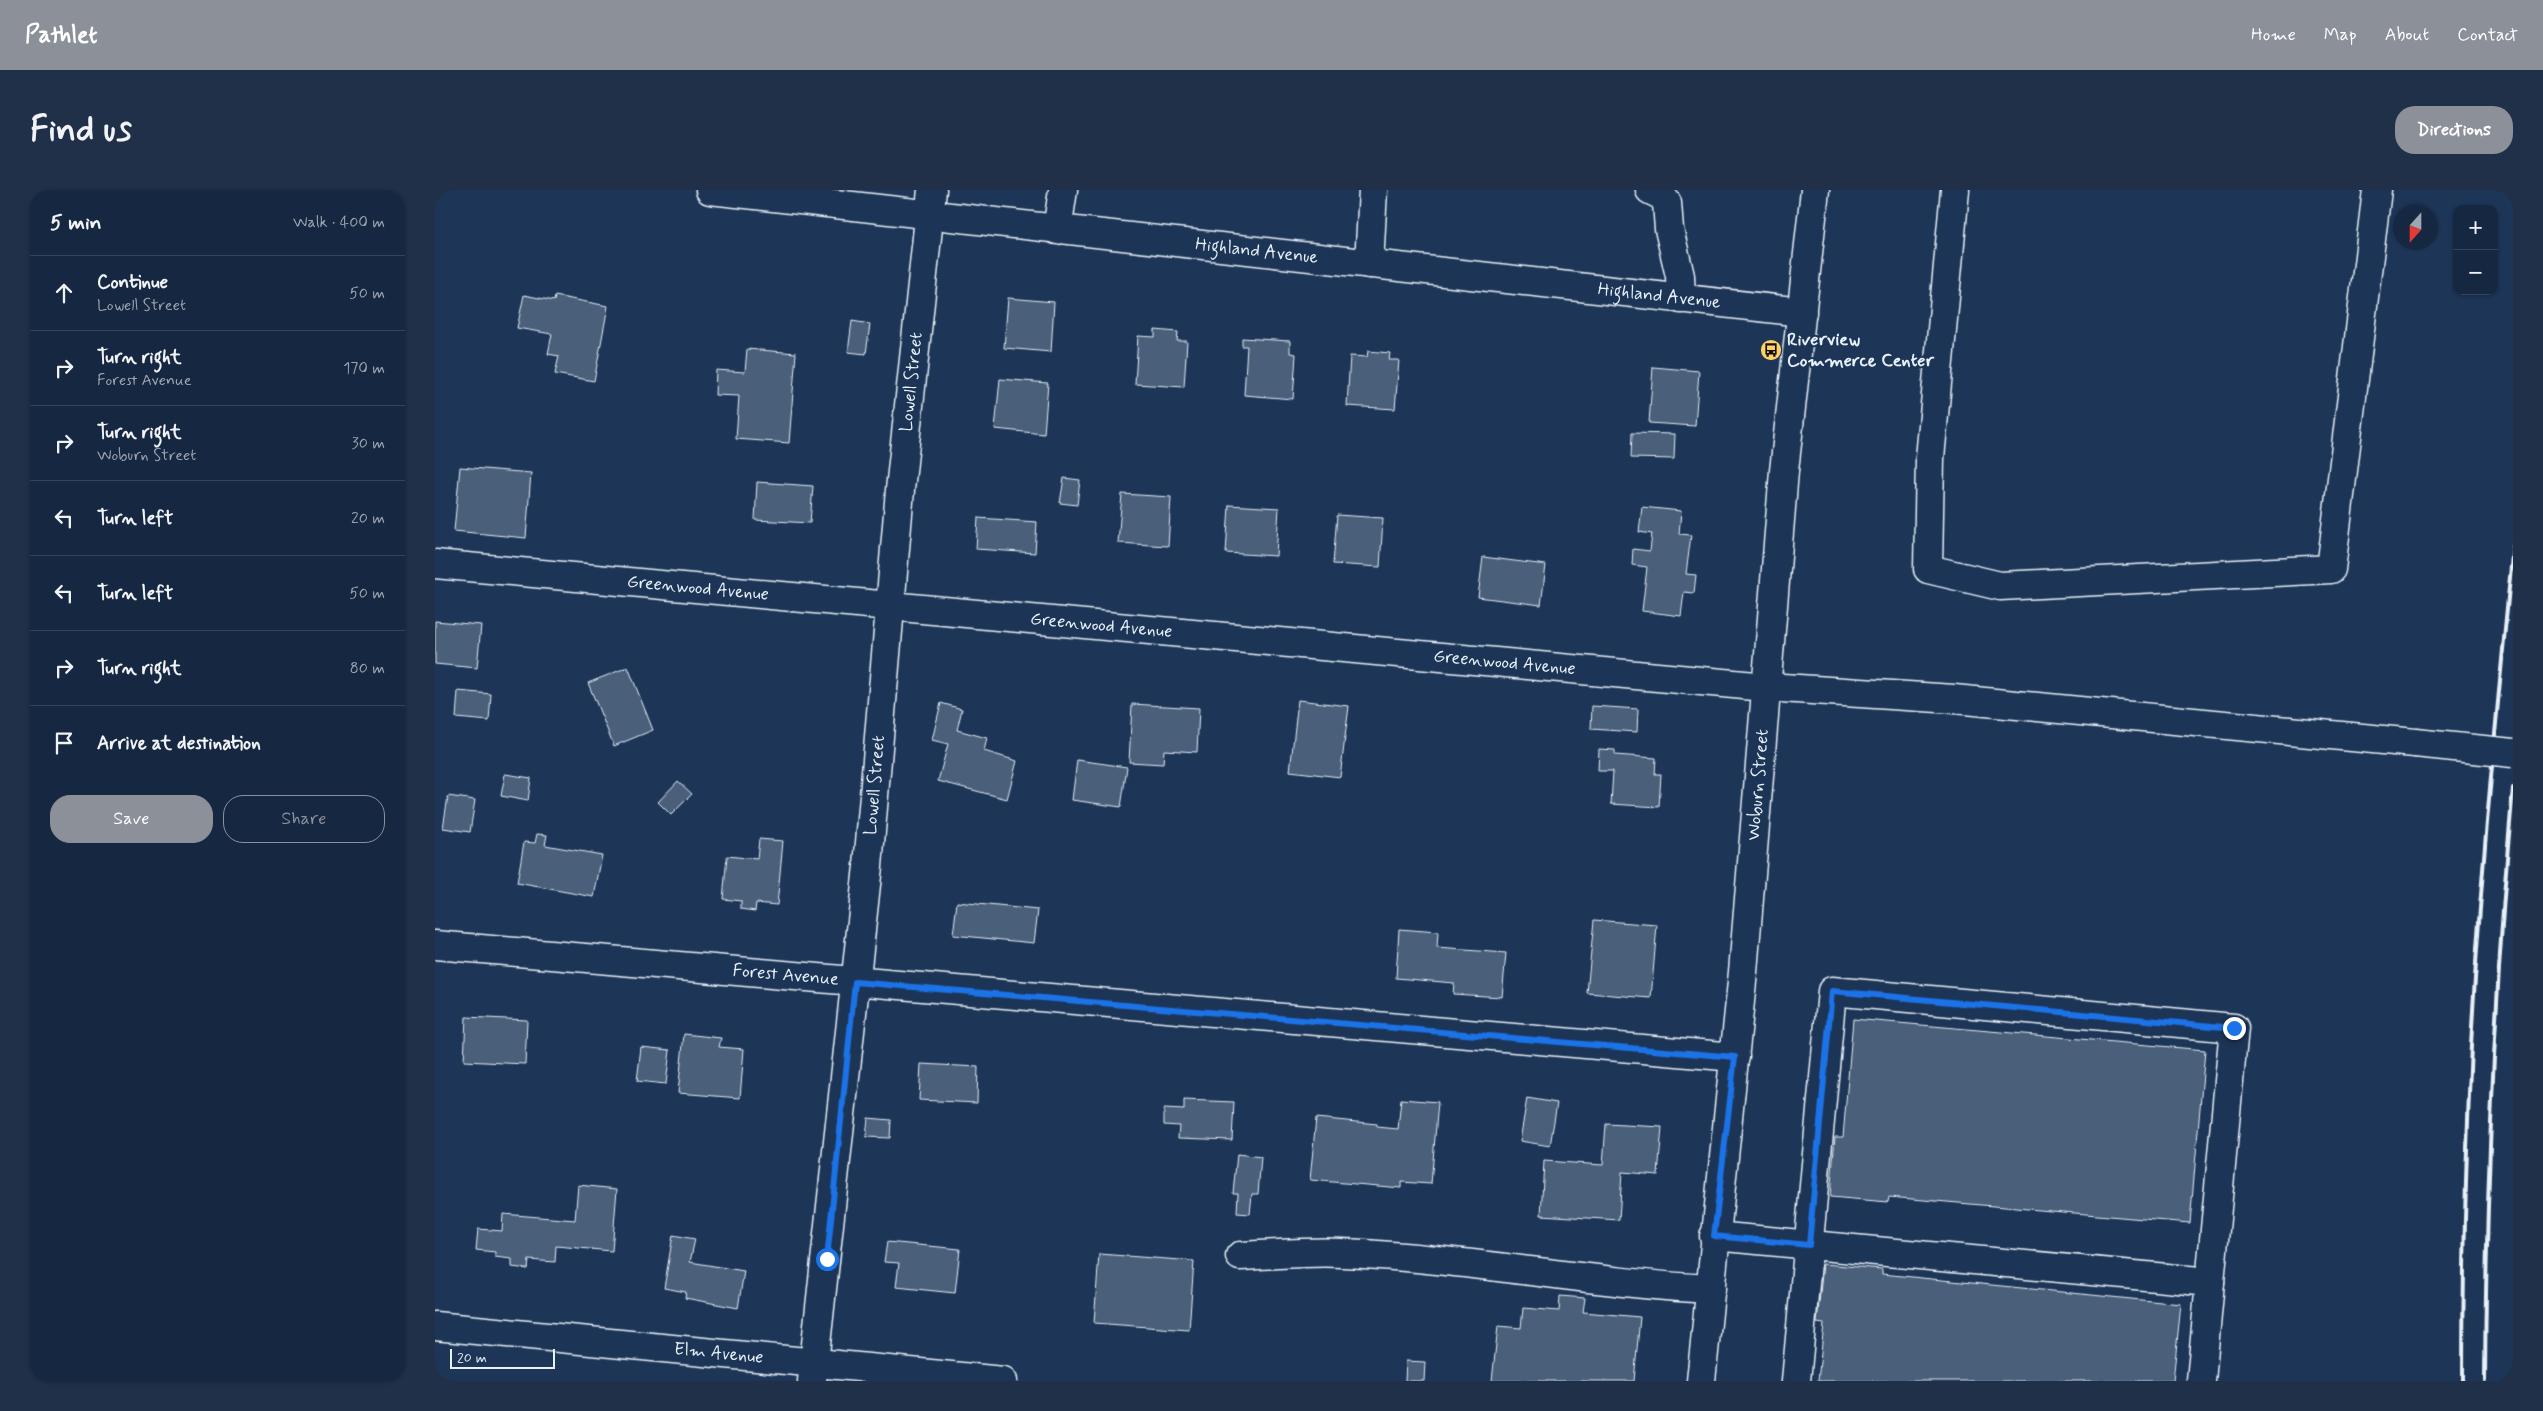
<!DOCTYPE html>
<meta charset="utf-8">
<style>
:root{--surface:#162841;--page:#1f3048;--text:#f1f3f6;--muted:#9ea6b1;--line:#35445a;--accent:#8c9099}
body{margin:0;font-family:Mynerve,sans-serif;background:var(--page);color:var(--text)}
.controls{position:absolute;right:15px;top:15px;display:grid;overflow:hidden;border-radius:10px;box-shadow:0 1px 4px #0004}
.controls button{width:45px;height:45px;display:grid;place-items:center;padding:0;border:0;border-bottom:1px solid var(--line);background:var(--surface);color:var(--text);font:25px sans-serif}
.compass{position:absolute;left:1958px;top:15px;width:45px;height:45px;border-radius:50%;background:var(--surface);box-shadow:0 1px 4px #0004;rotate:201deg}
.scale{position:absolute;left:15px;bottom:12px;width:105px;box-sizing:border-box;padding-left:5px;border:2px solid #e8f1f8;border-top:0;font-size:14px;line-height:18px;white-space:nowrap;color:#e8f1f8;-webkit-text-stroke:4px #1d3557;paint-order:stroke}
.stop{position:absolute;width:15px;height:15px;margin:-11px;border:4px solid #1a73e8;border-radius:50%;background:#fff}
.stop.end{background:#1a73e8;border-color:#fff;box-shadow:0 1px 5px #0008}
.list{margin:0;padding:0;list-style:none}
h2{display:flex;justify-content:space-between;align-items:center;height:65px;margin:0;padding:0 20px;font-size:21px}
h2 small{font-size:16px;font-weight:400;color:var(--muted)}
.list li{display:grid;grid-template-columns:32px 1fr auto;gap:15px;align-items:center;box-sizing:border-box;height:75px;padding:0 20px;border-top:1px solid var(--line)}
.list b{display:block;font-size:19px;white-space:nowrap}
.list p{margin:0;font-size:16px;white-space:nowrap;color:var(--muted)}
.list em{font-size:16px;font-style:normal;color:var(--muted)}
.actions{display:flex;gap:10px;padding:15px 20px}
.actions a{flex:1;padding:11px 0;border:1px solid var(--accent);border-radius:20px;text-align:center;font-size:18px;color:var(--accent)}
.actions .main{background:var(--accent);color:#fff}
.icon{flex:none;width:28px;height:28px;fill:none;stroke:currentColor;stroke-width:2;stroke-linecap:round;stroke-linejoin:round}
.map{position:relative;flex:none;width:2078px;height:1191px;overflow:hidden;border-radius:20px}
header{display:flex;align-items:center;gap:30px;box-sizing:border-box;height:70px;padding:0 25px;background:var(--accent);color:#fff}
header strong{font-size:24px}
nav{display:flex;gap:28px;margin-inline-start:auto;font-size:18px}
.intro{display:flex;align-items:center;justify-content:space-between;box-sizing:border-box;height:120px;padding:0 30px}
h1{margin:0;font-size:35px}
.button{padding:12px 22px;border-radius:20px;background:var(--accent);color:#fff;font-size:18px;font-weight:700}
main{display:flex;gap:30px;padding:0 30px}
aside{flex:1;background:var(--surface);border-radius:20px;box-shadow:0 1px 4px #0004}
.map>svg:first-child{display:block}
.building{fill:#495e7a;stroke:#e8f1f8}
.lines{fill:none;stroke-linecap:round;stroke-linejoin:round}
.minor-casing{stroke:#e8f1f8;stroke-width:31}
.major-casing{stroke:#e8f1f8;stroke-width:31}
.minor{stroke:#1d3557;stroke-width:28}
.major{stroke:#1d3557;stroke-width:28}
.rail{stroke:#e8f1f8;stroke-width:4}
.minor-bridge-casing{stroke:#e8f1f8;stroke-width:31;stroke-linecap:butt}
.minor-bridge{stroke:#1d3557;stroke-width:28}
.route{stroke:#1a73e8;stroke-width:6}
.labels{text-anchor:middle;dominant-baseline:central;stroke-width:4;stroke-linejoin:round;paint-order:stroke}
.street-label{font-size:18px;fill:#e8f1f8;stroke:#1d3557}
.poi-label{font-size:18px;font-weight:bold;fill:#e8f1f8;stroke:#1d3557;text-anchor:start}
</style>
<header>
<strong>Pathlet</strong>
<nav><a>Home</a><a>Map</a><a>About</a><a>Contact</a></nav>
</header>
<div class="intro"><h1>Find us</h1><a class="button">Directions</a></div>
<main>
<aside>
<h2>5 min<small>Walk · 400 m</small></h2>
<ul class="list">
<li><svg class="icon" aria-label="ahead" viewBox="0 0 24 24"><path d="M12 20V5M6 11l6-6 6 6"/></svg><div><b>Continue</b><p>Lowell Street</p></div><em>50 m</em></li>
<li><svg class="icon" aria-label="right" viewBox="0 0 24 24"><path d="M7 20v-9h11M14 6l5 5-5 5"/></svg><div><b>Turn right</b><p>Forest Avenue</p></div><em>170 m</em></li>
<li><svg class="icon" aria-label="right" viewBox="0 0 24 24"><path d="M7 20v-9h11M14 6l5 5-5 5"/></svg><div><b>Turn right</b><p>Woburn Street</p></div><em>30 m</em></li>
<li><svg class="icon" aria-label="left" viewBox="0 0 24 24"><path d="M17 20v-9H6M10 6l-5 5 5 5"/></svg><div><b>Turn left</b></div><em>20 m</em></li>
<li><svg class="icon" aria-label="left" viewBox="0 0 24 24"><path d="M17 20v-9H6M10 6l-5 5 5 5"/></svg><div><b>Turn left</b></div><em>50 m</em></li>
<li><svg class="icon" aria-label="right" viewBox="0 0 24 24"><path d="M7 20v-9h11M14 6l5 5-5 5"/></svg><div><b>Turn right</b></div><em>80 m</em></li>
<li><svg class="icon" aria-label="arrive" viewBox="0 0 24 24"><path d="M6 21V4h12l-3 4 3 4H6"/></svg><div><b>Arrive at destination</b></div></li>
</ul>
<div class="actions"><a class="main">Save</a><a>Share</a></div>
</aside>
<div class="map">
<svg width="2078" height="1191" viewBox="0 0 2078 1191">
<rect width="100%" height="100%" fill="#1d3557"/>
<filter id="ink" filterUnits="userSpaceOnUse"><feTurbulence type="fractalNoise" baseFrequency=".02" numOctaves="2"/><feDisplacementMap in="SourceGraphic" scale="10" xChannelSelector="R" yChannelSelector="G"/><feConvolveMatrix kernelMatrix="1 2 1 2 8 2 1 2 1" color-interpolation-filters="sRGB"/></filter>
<g filter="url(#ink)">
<g class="building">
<polygon points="89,105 119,111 120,106 173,116 159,191 120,184 124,166 113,164 117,144 82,138"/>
<polygon points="573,108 619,112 616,162 569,158"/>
<polygon points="417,131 435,134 431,164 413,162"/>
<polygon points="720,140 743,142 742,151 752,151 749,197 700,194 703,146 720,147"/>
<polygon points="807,148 855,151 855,163 861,164 858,209 809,205 812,156 807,156"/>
<polygon points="312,159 361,163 354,253 301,249 304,206 280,205 281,180 310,182"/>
<polygon points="933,161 955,163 954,170 964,170 960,219 912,216 915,166 932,167"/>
<polygon points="1218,177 1264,181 1260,236 1214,233"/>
<polygon points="565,189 613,193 609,244 560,239"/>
<polygon points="1197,243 1240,244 1239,269 1196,268"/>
<polygon points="25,277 96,283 91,348 19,341"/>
<polygon points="629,288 645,290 642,315 625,313"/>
<polygon points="322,292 378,296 375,333 320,330"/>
<polygon points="687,304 736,307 733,356 683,353"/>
<polygon points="794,315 844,318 841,366 791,363"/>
<polygon points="1207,317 1246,321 1244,344 1256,345 1251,384 1261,385 1259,403 1249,402 1246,426 1207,421 1212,377 1197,375 1198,359 1215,361 1217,344 1204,342"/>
<polygon points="902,325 948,328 945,377 898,374"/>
<polygon points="543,328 602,332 600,363 541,359"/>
<polygon points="1048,367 1111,375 1106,415 1043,407"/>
<polygon points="0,431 46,435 42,478 0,474"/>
<polygon points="193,477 218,540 179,556 153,493"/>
<polygon points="23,501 56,504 54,531 21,528"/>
<polygon points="863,510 914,516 905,587 855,581"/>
<polygon points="506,513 527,519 522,540 552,548 549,561 582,571 572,609 503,591 513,554 497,550"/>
<polygon points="697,514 764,518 762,562 729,560 728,574 694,572"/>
<polygon points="1157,516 1203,519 1202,542 1156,539"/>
<polygon points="1164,559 1180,560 1180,565 1221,568 1220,584 1226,584 1224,617 1176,614 1178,581 1163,581"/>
<polygon points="642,570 692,577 686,617 637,610"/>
<polygon points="70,584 96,588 93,611 66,606"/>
<polygon points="243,591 257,604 236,625 223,612"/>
<polygon points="13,606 40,610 35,642 8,638"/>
<polygon points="102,644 112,645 110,655 167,665 159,707 82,693 89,652 100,653"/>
<polygon points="324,649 348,651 342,715 321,713 320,721 306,719 306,711 288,709 292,666 322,669"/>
<polygon points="522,712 603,720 599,753 518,745"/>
<polygon points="1159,730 1222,735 1216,808 1152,803"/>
<polygon points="964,739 1003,742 1002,758 1071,763 1067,807 1018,804 1019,793 961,788"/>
<polygon points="31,827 92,830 90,874 29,871"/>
<polygon points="1418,829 1770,860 1755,1033 1454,1007 1453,1012 1395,1007 1400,947 1408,947"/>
<polygon points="249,844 286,848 284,857 309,859 305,908 243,903"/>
<polygon points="206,857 235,860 231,894 202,891"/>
<polygon points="486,874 543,877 542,913 484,910"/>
<polygon points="1092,908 1122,913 1115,956 1085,951"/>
<polygon points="966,909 1003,912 996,994 966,992 966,998 875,990 881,928 942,934 942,937 963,939"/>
<polygon points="749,910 799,912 797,950 743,948 744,936 729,935 729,919 749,920"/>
<polygon points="433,928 456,930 455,948 431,947"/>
<polygon points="1171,934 1227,937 1223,985 1187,982 1184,1030 1106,1025 1109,971 1168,975"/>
<polygon points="802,964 826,967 823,1004 817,1004 815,1024 802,1023 803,1003 798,1003"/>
<polygon points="143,995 182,999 177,1061 121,1056 120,1072 94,1070 93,1079 77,1077 77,1069 60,1067 60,1062 41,1060 43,1039 67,1041 68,1024 140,1030"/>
<polygon points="238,1045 260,1049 255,1072 309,1081 303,1118 250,1108 251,1102 229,1098"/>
<polygon points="452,1052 525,1059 520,1103 461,1097 464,1073 449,1072"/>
<polygon points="664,1064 759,1071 754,1140 659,1133"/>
<polygon points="1388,1074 1447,1079 1447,1084 1746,1114 1738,1191 1383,1191 1389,1134 1382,1133"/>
<polygon points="1125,1106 1150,1108 1148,1122 1205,1127 1199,1191 1057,1191 1063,1136 1086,1138 1088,1118 1124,1121"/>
<polygon points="971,1171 990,1172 989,1191 970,1191"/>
</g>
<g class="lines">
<g class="minor-casing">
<g id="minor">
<path id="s1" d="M275 0 1367 122"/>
<polyline points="1215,0 1227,6 1232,13 1234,39 1245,86 1246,109"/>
<polyline points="1520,0 1495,268 1493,379 1565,396 1896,379 1942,0"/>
<polyline points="622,40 628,0"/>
<polyline points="934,74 938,0"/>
<path id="s2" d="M0 374 1331 497 1519 509 1980 553"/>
<path id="s3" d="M0 755 1300 867"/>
<polyline points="1279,1046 1775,1092 1766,1191"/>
<path d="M805 1066C839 1065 874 1061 908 1063 1031 1068 1153 1093 1276 1099"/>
<path id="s4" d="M0 1136 568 1191"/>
<path id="s5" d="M377 1191 433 676 465 300 497 0"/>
<polyline points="1361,1191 1397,801 1799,838 1775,1092"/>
</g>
</g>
<g class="major-casing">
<g id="major">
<path id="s6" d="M1266 1191 1308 782 1349 281 1380 0"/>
</g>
</g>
<use href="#minor" class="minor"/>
<use href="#major" class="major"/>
<g class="rail">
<path d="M2028 1191C2028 1079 2031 967 2036 855 2045 688 2062 522 2078 356"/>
<path d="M2050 1191C2051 993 2060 795 2078 598"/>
</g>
<g class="minor-bridge-casing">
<polyline id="minor-bridge" points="1980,553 2078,563"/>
</g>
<use href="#minor-bridge" class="minor-bridge"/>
</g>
</g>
<g class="lines" filter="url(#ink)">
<polyline class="route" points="392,1069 420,792 1300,867 1279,1046 1374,1055 1397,801 1799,838"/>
</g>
<defs>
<g id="bus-disc" transform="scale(1.125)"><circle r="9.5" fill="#ffd166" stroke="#1d3557"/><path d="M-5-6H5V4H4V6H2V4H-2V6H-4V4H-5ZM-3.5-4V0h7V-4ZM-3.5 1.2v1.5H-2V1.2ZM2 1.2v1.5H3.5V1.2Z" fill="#111"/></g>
</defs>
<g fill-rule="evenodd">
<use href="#bus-disc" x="1336" y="160"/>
</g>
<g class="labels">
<g class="street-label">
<text stroke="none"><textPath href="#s1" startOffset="550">Highland Avenue</textPath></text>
<text stroke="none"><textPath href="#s1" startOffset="955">Highland Avenue</textPath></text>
<text stroke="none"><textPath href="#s5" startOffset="1004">Lowell Street</textPath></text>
<text stroke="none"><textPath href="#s2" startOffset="264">Greenwood Avenue</textPath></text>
<text stroke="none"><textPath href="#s2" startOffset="669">Greenwood Avenue</textPath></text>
<text stroke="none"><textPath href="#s2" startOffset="1074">Greenwood Avenue</textPath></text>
<text stroke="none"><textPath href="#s6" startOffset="599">Woburn Street</textPath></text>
<text stroke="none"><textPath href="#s5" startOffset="599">Lowell Street</textPath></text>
<text stroke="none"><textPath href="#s3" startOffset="352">Forest Avenue</textPath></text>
<text stroke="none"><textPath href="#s4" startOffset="285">Elm Avenue</textPath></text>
</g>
<g class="poi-label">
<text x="1352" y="150">Riverview<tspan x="1352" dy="21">Commerce Center</tspan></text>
</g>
</g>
</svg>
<div class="controls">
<button>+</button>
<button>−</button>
</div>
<svg class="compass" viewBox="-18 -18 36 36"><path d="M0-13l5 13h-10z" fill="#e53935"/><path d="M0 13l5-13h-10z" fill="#9ea6b1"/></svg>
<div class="scale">20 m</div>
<div class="stop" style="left:392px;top:1069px"></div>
<div class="stop end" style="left:1799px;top:838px"></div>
</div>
</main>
